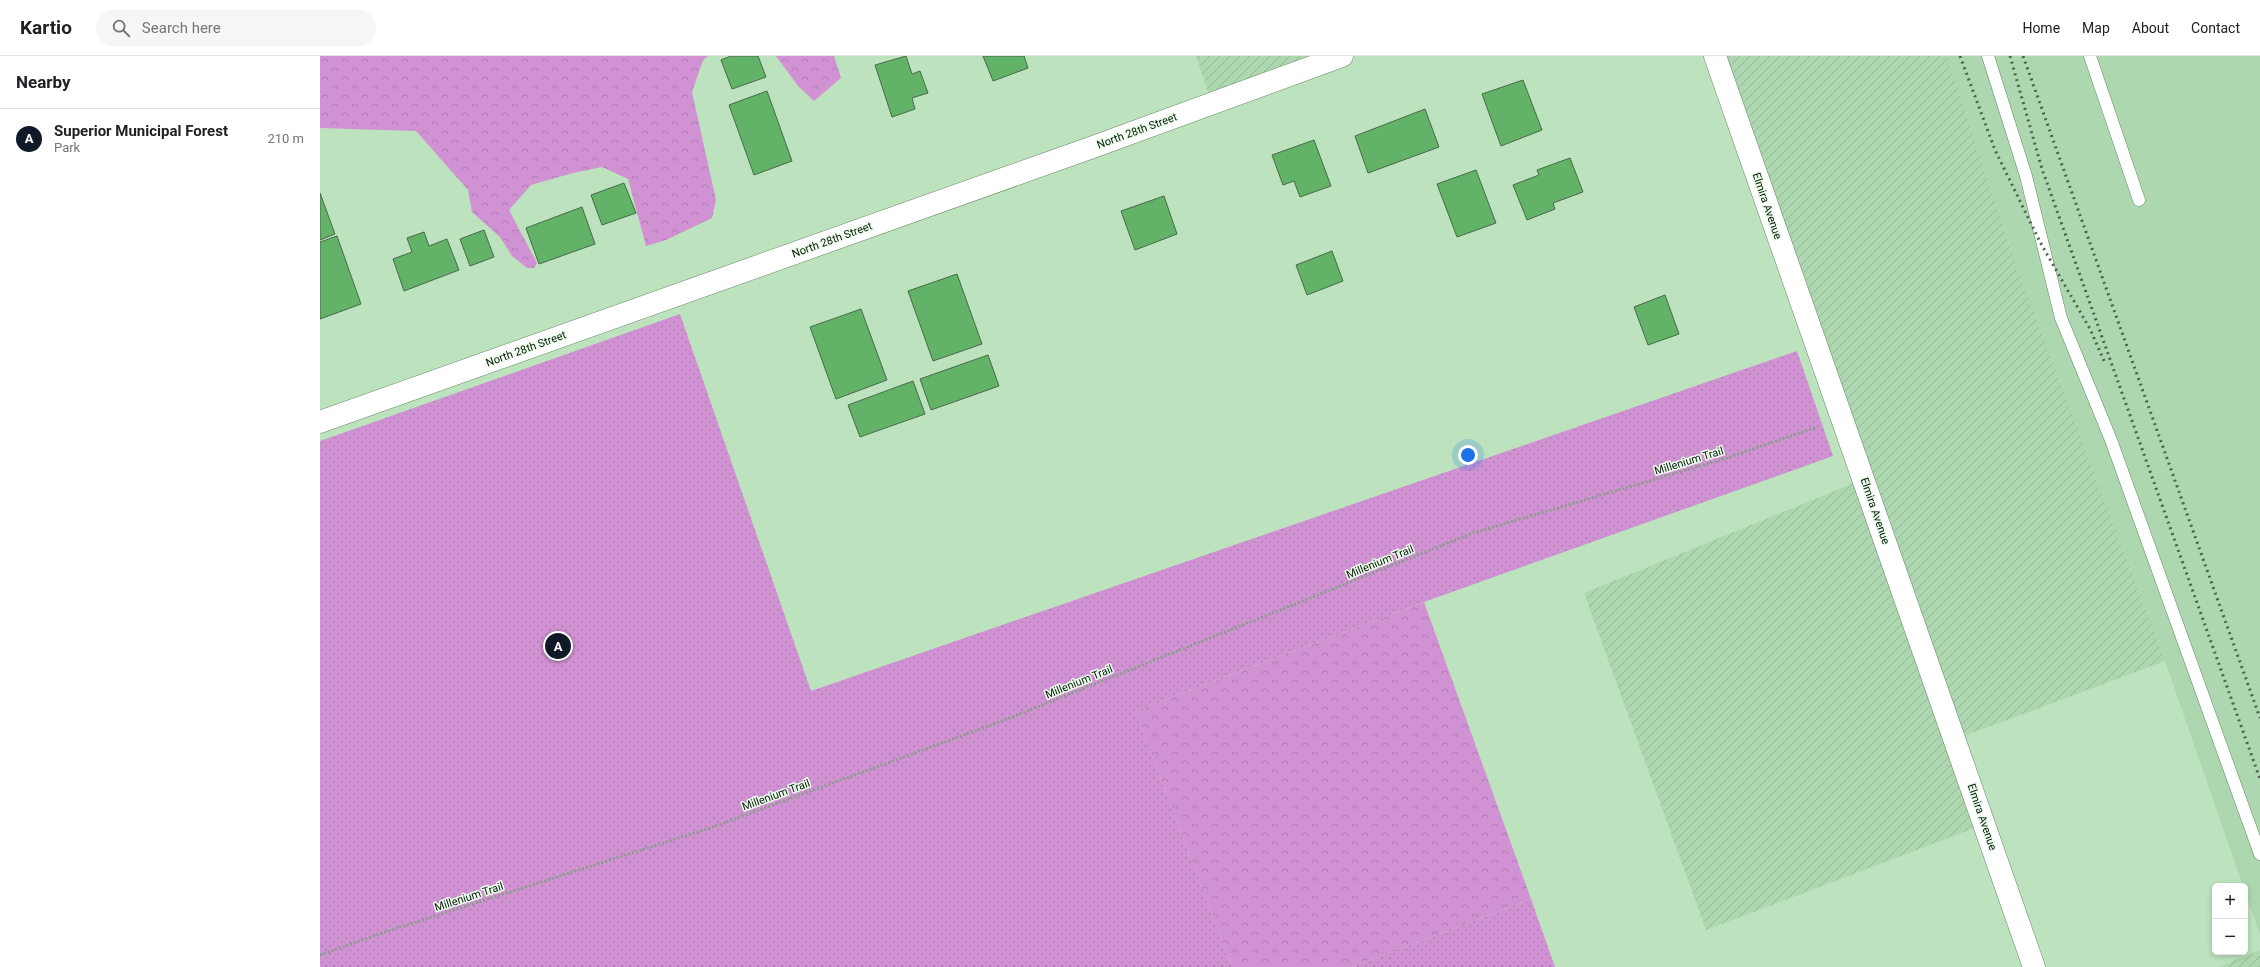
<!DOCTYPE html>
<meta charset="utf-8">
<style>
:root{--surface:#fff;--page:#f6f6f6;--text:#202124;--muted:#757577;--line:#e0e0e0;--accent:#111827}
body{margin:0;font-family:Roboto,sans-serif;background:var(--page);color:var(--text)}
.controls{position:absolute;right:12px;bottom:12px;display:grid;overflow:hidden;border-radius:6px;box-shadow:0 2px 6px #0003}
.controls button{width:36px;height:36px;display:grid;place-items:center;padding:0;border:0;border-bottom:1px solid var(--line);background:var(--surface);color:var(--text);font:20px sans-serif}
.you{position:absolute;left:1148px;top:399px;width:14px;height:14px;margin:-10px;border:3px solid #fff;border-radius:50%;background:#1a73e8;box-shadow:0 0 0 6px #1a73e833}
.badge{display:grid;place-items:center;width:26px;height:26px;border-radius:50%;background:var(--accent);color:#fff;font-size:13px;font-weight:700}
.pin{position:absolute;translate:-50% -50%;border:2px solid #fff;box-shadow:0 1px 4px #0006}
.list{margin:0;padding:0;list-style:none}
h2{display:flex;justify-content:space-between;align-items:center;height:52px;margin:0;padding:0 16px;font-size:17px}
h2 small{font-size:13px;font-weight:400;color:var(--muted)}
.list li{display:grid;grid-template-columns:26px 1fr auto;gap:12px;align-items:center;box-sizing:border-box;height:60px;padding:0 16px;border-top:1px solid var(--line)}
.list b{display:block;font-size:15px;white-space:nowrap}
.list p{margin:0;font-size:13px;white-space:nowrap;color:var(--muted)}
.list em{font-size:13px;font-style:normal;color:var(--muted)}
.icon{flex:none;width:22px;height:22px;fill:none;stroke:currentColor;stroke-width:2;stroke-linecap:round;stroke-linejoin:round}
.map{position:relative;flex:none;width:1940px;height:911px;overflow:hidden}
header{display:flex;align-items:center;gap:24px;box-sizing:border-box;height:56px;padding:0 20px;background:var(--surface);border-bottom:1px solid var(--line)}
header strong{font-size:19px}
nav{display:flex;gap:22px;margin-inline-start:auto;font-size:14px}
.search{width:280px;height:36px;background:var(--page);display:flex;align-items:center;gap:10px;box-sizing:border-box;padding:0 14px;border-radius:22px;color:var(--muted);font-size:15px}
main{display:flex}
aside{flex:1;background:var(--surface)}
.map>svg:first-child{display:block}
.built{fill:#add7ae}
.industrial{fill:url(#industrial-furrows)}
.forest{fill:url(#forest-crowns)}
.park{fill:url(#park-dots)}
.building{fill:#62b268;stroke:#486949}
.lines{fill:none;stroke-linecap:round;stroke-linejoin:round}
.lane-casing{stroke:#638664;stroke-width:13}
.street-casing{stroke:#638664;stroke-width:23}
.path{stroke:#819f82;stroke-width:2.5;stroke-dasharray:2 2;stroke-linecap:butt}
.lane{stroke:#fff;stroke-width:12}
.street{stroke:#fff;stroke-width:22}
.rail{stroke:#4b624c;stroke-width:3;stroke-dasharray:2 4;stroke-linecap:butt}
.labels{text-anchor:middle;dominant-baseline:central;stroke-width:3;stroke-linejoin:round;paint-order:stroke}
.street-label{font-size:11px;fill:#0b190c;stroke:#ebfeeb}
</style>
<header>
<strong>Kartio</strong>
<div class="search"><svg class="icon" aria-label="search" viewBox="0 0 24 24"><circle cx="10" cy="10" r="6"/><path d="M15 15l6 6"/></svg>Search here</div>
<nav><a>Home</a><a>Map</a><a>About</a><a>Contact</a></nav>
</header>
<main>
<aside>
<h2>Nearby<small></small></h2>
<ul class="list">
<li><span class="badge">A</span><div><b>Superior Municipal Forest</b><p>Park</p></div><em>210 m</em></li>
</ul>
</aside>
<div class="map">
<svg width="1940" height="911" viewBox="0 0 1940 911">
<defs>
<pattern id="industrial-furrows" width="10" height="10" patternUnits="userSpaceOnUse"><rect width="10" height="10" fill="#add7ae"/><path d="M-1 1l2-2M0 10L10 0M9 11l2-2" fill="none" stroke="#94b894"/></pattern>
<pattern id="forest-crowns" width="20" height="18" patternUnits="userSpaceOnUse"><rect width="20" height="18" fill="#d192d3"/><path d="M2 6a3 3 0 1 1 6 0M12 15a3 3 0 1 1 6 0" fill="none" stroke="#b27db4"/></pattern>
<pattern id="park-dots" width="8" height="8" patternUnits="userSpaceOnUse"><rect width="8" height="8" fill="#d192d3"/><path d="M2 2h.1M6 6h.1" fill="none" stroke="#b27db4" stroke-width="1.8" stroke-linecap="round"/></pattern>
</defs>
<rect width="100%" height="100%" fill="#bde3be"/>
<polygon class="built" points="1627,0 1940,0 1940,879 1925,835 1925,830 1923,830 1845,605 1693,201"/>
<g class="industrial">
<polygon points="876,0 1022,0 892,48"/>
<polygon points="1395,0 1627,0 1693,201 1845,605 1636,683 1665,768 1386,874 1264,537 1544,423"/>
<polygon points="1940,894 1940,911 1899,911"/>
</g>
<g class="forest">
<polygon points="0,0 388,0 383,4 372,36 396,144 392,162 346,184 326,190 308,123 282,111 253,117 211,129 189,154 217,207 214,212 207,212 192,200 180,181 152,156 148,134 96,75 0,72"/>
<polygon points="456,0 514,0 521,22 494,45 478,30"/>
<polygon points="1104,546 1211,843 1032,911 912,911 815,655"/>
</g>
<g class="park">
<polygon points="360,258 491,635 1477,295 1513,400 1104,546 815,655 912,911 0,911 0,385"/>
<polygon points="1211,843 1235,911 1032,911"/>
</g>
<g class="building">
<polygon points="411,0 438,0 446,21 412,33 401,4"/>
<polygon points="586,0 592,18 600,15 608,37 592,42 595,53 572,61 555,9"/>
<polygon points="663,0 704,0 708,12 673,25"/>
<polygon points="1203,24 1222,74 1181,90 1162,38"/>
<polygon points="447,35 472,105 434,119 409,49"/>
<polygon points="1105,53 1119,91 1048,117 1035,80"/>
<polygon points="994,84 1011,130 980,141 974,125 963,129 952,99"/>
<polygon points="1250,102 1263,136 1233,147 1235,153 1207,164 1193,129 1219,119 1217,114"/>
<polygon points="1156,114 1176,167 1137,181 1117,128"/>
<polygon points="304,127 316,157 282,169 271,139"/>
<polygon points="0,137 15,178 0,184"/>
<polygon points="844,140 857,178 815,194 801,155"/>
<polygon points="262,151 275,188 219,208 206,172"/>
<polygon points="164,174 174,201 150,210 140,183"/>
<polygon points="104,176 109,190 127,183 139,214 84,235 73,203 92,196 87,182"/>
<polygon points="17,180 41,248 0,263 0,186"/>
<polygon points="1012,195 1023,225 987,239 976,209"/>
<polygon points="637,218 662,288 613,305 588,235"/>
<polygon points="1345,239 1359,278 1328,289 1314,251"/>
<polygon points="541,253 567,324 516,343 490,271"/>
<polygon points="668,299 679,330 611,354 600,323"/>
<polygon points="593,325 605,358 540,381 528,349"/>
</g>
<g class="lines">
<g class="lane-casing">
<g id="lane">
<polyline points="1668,0 1706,120 1741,262 1791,384 1940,798"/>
<polyline points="1770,0 1819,144"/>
</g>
</g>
<g class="street-casing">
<g id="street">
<polyline points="1395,0 1714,911"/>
<polyline points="0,366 773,91 1022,0"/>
</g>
</g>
<polyline class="path" points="0,899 65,876 390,772 682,665 1153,477 1404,403 1497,371"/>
<use href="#lane" class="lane"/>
<use href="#street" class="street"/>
<g class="rail">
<polyline points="1640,0 1675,94 1720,186 1770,273 1785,307"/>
<polyline points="1690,0 1722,113 1940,723"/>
<polyline points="1703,0 1940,662"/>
</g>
</g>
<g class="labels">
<g class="street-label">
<text transform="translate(817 75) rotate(-20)">North 28th Street</text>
<text transform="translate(1447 150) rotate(71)">Elmira Avenue</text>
<text transform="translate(512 184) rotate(-20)">North 28th Street</text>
<text transform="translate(206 293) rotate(-20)">North 28th Street</text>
<text transform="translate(1369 405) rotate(-17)">Millenium Trail</text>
<text transform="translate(1555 455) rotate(71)">Elmira Avenue</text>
<text transform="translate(1060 506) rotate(-22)">Millenium Trail</text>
<text transform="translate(759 626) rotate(-22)">Millenium Trail</text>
<text transform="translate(456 739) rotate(-20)">Millenium Trail</text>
<text transform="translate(1662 761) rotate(71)">Elmira Avenue</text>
<text transform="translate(149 841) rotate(-18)">Millenium Trail</text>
</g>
</g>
</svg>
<div class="controls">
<button>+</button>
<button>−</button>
</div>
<div class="you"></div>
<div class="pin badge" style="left:238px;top:590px">A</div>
</div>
</main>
